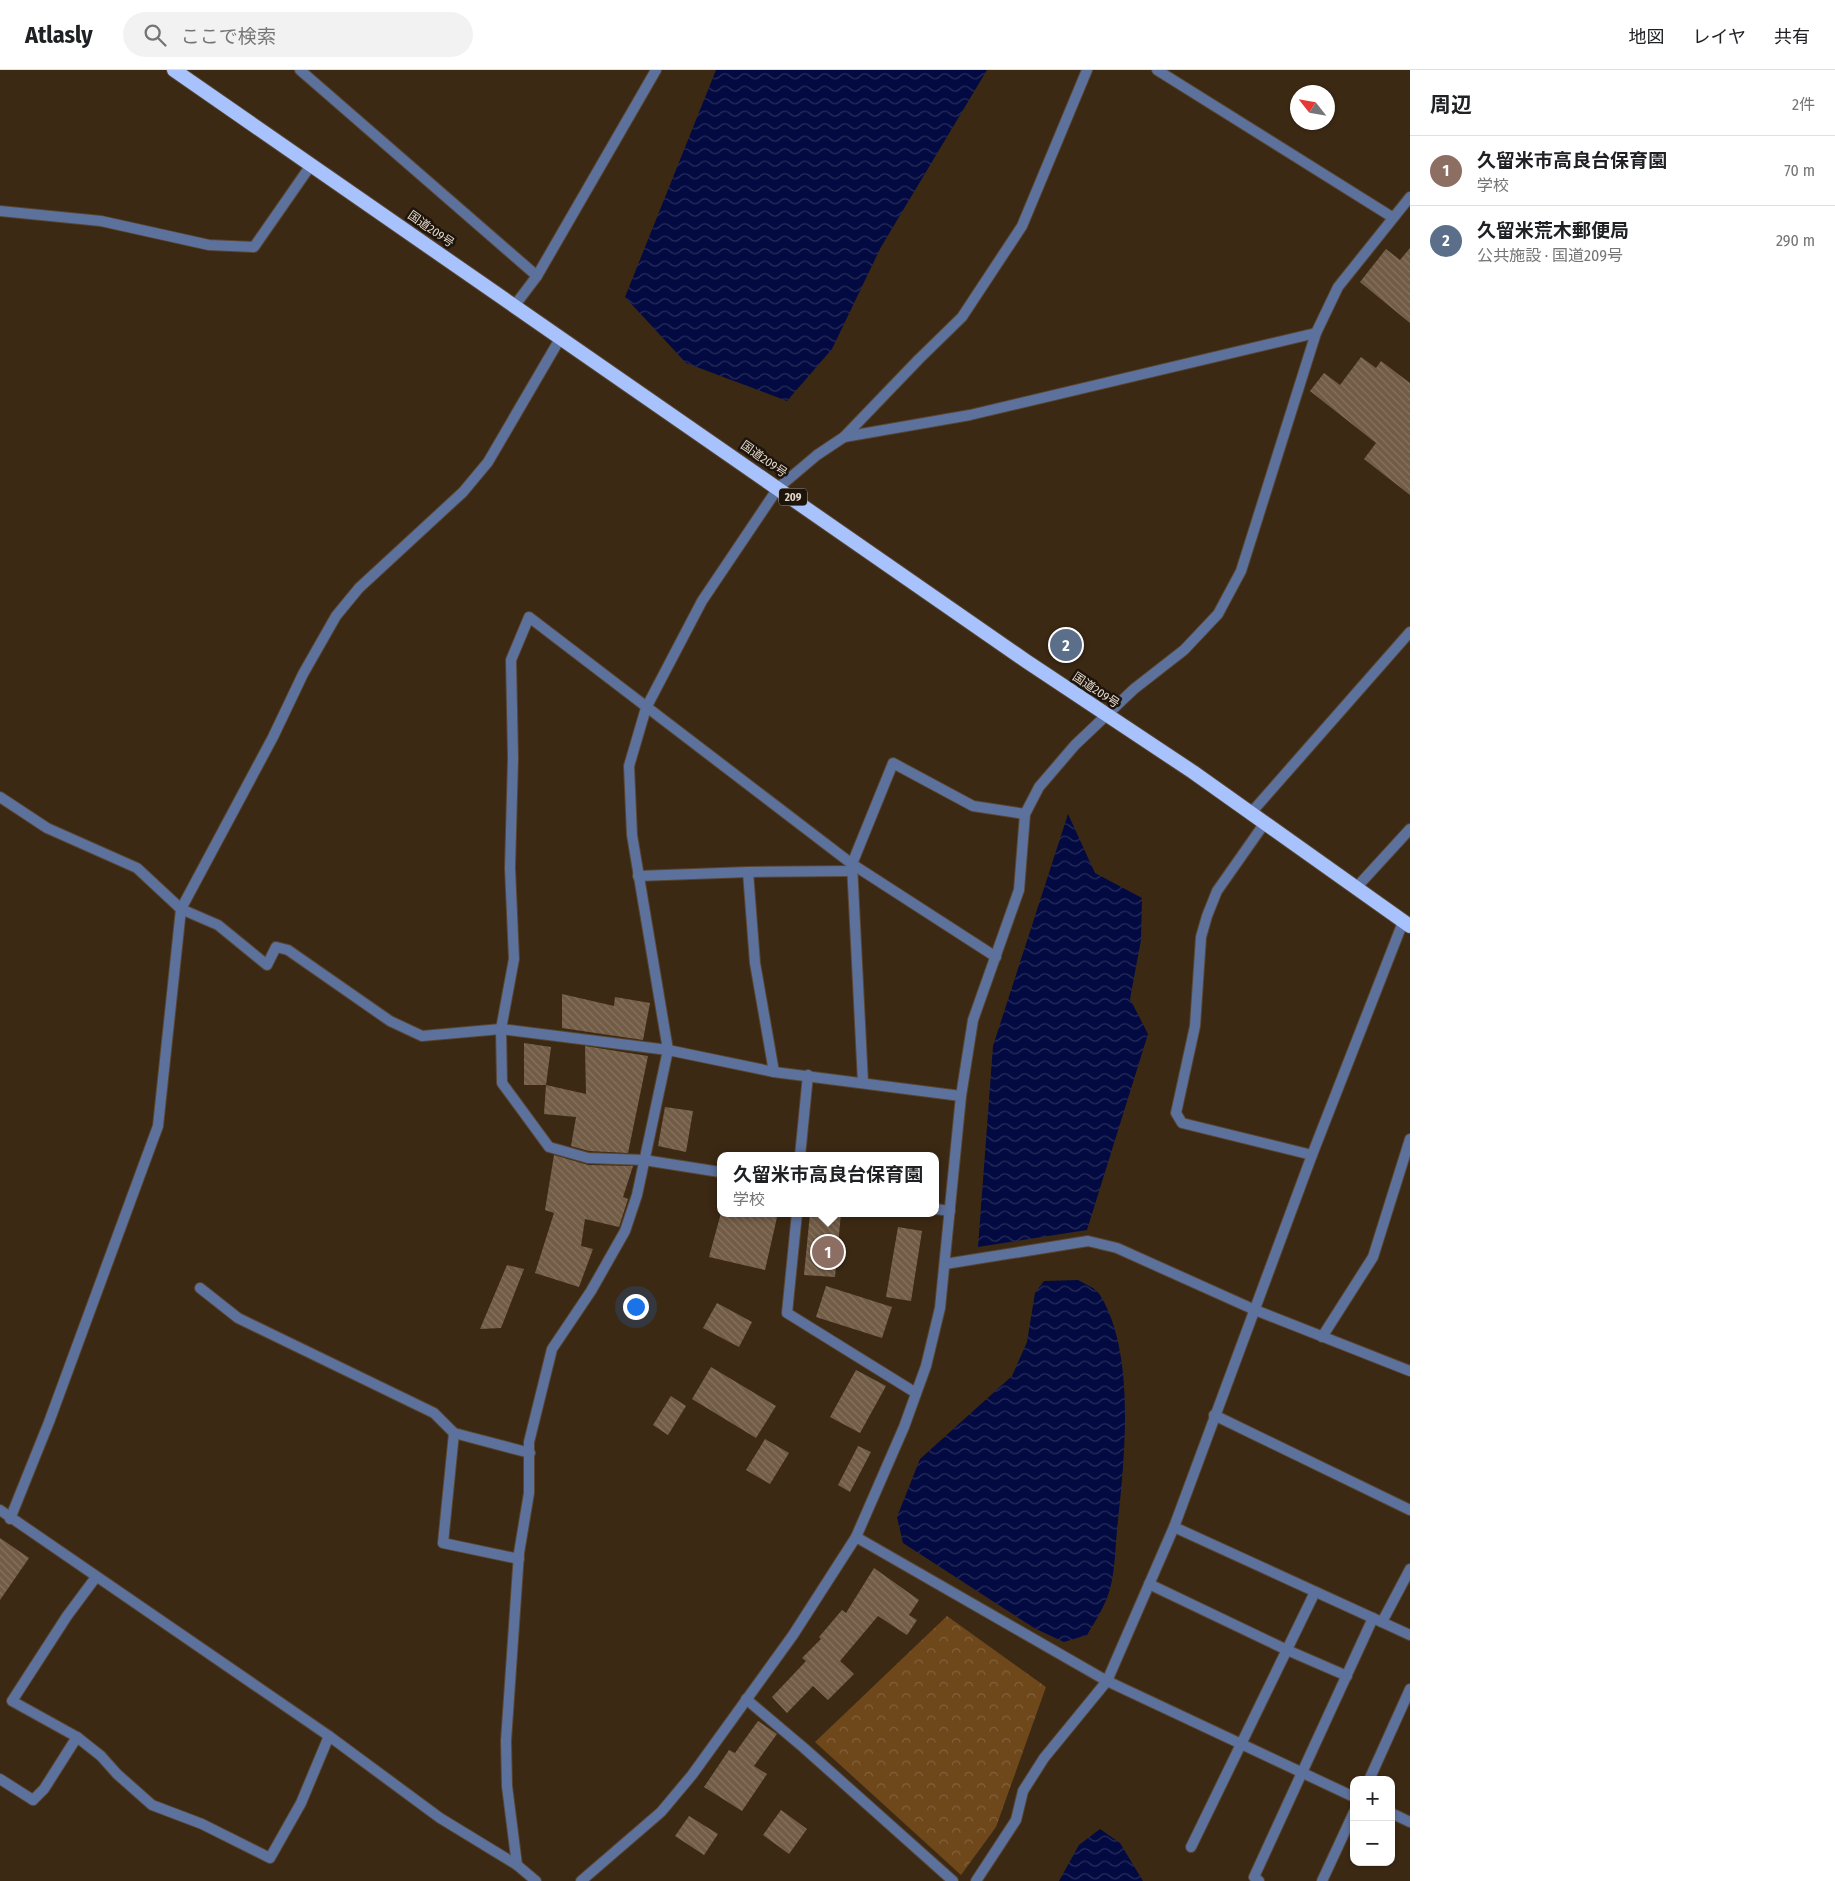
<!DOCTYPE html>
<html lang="ja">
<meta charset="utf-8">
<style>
:root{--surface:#fff;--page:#f2f2f2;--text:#202124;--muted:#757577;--line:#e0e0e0;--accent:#0b8043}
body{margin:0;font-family:"Fira Sans Condensed","Noto Sans JP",sans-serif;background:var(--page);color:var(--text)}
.controls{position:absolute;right:15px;bottom:15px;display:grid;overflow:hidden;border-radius:10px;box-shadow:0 1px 4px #0004}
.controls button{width:45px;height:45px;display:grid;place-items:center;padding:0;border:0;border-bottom:1px solid var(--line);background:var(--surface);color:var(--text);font:25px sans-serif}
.compass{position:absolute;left:1290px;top:15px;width:45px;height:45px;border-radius:50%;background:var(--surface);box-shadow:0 1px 4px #0004;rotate:301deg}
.you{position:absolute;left:635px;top:1236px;width:18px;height:18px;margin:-12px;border:4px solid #fff;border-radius:50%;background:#1a73e8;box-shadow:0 0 0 8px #1a73e833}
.badge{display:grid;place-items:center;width:32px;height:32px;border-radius:50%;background:var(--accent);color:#fff;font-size:16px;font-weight:700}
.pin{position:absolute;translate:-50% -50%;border:2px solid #fff;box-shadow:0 1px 5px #0006}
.popup{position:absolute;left:717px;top:1082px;width:222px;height:65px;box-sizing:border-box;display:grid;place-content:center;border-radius:10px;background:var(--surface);filter:drop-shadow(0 1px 4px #0005);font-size:16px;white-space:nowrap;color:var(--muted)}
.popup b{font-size:19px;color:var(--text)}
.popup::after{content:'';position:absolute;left:50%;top:100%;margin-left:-10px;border:10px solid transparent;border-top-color:var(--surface)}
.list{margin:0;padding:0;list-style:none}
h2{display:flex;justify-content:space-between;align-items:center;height:65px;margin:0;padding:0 20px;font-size:21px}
h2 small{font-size:16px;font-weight:400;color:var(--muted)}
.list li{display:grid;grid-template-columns:32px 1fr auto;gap:15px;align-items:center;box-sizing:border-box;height:70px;padding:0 20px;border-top:1px solid var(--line)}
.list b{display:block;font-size:19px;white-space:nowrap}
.list p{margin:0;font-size:16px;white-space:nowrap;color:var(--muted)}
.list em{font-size:16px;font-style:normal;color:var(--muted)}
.icon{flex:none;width:28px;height:28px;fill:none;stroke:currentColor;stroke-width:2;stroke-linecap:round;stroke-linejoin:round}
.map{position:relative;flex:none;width:1410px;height:1811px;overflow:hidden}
header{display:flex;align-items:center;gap:30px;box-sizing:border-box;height:70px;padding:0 25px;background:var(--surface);border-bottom:1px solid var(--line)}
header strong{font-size:24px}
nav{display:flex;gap:28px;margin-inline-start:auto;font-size:18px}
.search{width:350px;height:45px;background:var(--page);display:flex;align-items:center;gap:12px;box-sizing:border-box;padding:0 18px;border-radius:28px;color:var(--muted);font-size:19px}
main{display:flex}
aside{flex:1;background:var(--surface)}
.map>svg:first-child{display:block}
.park{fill:url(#park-crowns)}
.water{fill:url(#water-waves)}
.building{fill:url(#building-back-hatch)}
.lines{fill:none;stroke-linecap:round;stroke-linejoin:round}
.service-casing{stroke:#574531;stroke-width:12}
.minor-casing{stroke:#574531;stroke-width:12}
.tertiary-casing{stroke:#574531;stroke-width:12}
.trunk-casing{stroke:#574531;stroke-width:16}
.service{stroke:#5d719d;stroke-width:10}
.minor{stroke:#5d719d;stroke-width:10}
.tertiary{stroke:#5d719d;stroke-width:10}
.trunk{stroke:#a7c2fc;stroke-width:14}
.labels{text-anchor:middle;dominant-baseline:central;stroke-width:5;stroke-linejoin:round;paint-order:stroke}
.shield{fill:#1d140b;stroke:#a89c91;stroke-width:1}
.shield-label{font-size:11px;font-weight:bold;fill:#e4d7ca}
.street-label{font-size:12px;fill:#e4d7ca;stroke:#1d140b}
</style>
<header>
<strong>Atlasly</strong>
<div class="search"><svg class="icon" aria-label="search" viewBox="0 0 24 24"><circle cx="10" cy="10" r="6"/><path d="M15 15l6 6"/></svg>ここで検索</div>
<nav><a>地図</a><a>レイヤ</a><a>共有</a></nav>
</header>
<main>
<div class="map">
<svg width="1410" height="1811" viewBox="0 0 1410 1811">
<defs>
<pattern id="park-crowns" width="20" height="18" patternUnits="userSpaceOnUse" patternTransform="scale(1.25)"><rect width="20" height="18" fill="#6e471b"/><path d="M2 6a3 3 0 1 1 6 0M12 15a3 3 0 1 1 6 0" fill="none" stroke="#83613b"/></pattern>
<pattern id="water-waves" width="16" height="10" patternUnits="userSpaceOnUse" patternTransform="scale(1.25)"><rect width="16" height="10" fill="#020a41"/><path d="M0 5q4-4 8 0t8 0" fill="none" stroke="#272d5b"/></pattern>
<pattern id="building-back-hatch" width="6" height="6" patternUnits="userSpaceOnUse" patternTransform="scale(1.25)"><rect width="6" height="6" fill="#725c46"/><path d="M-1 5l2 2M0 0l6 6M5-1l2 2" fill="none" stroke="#86735f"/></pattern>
</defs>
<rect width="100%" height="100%" fill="#3c2914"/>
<polygon class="park" points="947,1546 1046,1617 996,1757 961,1805 815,1672"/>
<g class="water">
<polygon points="716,0 987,0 881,177 832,279 787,331 686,293 625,227"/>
<polygon points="1068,744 1095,803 1142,828 1141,870 1130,929 1148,964 1087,1160 978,1177 993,976"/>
<path d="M1078 1210C1085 1214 1096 1218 1100 1225 1137 1285 1124 1393 1117 1460 1115 1482 1115 1508 1107 1528 1102 1541 1094 1553 1087 1565L1064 1572 1034 1558 903 1473 897 1447 920 1389 1012 1306 1027 1272 1035 1223 1044 1211Z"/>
<polygon points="1100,1759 1120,1773 1143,1811 1059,1811 1079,1775"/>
</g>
<g class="building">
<polygon points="1410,178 1410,253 1360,212 1386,179 1400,190"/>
<polygon points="1361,287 1376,298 1381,291 1410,313 1410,425 1364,389 1376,373 1310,321 1324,303 1340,315"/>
<polygon points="562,924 614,936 615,927 650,933 643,970 562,958"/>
<polygon points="524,973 551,977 546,1015 524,1015"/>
<polygon points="585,976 648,986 628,1083 589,1081 571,1076 576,1047 544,1044 546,1015 586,1024"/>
<polygon points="665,1037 693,1041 686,1082 658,1076"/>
<polygon points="554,1085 588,1095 633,1096 623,1127 628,1129 619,1157 585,1149 581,1176 593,1179 579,1217 535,1203 554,1143 545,1140"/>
<polygon points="721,1143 778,1143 765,1200 709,1187"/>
<polygon points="810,1143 841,1143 835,1207 804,1205"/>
<polygon points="898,1157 922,1161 911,1231 886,1227"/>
<polygon points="507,1195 524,1199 501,1258 480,1259"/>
<polygon points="826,1216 892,1237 882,1268 816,1247"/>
<polygon points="717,1233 752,1252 739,1277 703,1258"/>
<polygon points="711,1297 776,1336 756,1368 692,1329"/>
<polygon points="856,1300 886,1316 860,1363 830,1347"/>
<polygon points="671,1326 686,1336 668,1365 653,1355"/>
<polygon points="765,1369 789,1383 770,1414 746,1400"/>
<polygon points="858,1376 871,1382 850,1422 838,1415"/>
<polygon points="0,1468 29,1488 0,1530"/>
<polygon points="874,1498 919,1530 909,1545 917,1550 907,1565 878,1546 840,1591 854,1604 828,1630 813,1616 787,1643 772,1627 806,1591 802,1588 821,1569 819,1567 842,1540 846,1543"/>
<polygon points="758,1651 777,1664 754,1696 767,1704 742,1741 704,1717 729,1680 735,1683"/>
<polygon points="781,1740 807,1759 789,1784 763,1765"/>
<polygon points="689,1746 718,1764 704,1785 675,1766"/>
</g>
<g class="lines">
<g class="service-casing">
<g id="service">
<polyline points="1264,754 1217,821 1207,846 1201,867 1195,956 1176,1043 1182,1053 1312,1085"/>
<polyline points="1322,1267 1373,1187 1410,1069"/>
<polyline points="1287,1580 1347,1606"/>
<polyline points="746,1629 804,1678 953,1811"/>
<polyline points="33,1730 44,1719 77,1667"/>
</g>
</g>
<g class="minor-casing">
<g id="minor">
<polyline points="300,0 537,206"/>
<polyline points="1157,0 1392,147"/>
<polyline points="0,141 101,151 209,175 254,177 311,95"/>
<polyline points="844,367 970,345 1316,263"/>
<polyline points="0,727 47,758 137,798 181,839 218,855 267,895 276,877 288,880 390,951 422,966 501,959 668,980 774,1002 961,1026"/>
<polyline points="1250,744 1410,562"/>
<polyline points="748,802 755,893 774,1002"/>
<polyline points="638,806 748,802 852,801"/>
<polyline points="1355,819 1410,759"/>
<polyline points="863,1013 852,794 893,693 973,736 1025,744"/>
<polyline points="800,1086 808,1005"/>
<polyline points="720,1102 644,1090 588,1088 549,1077 502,1013 501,959 514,889 510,798 513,688 511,590 529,547 852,794 996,887"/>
<polyline points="936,1139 950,1141"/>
<polyline points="797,1143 787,1243 916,1323"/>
<polyline points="945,1194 1088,1171 1117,1178 1255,1240 1410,1301"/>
<polyline points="200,1218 238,1248 434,1343 454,1363 530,1383"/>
<polyline points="1214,1345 1410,1440"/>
<polyline points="454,1363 443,1473 519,1489"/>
<polyline points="10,1449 49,1352 158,1056 181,839 273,667 303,604 336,546 359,518 463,422 488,392 561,267"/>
<polyline points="1174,1457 1410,1565"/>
<polyline points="856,1467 1107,1611 1354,1727"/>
<polyline points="96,1507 67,1546 12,1631 77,1667 101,1686 117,1704 152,1735 202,1754 270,1788 301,1733 329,1666"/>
<polyline points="1149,1514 1287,1580"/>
<polyline points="1382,1552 1410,1499"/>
<polyline points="0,1709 33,1730"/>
<polyline points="1369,1710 1410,1619"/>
<polyline points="1391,1743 1410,1752"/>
<polyline points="1191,1777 1315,1522"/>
<polyline points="517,1795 507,1716 506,1671 519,1483 529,1423 529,1372 552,1279 591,1221 625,1161 637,1125 668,980 632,765 629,696 646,638 702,531 778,418 817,385 844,367 919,289 962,247 1022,156 1087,0"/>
<polyline points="976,1811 1016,1750 1023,1721 1044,1688 1107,1611 1174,1457 1312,1085 1403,852"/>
<polyline points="1259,1811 1254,1807 1373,1548"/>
<polyline points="1322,1811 1354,1742"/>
</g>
</g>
<g class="tertiary-casing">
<g id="tertiary">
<polyline points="515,235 537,206 656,0"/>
<polyline points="0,1440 329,1666 440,1748 517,1795 536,1811"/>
<polyline points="581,1811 661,1742 692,1705 793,1565 856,1467 904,1357 926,1296 940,1238 961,1026 973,950 1019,820 1025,744 1039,717 1075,675 1134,619 1184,580 1218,544 1241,501 1316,263 1338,217 1410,127"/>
</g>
</g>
<g class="trunk-casing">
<polyline id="trunk" points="174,0 1026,591 1193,702 1410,856"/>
</g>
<use href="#service" class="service"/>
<use href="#minor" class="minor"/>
<use href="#tertiary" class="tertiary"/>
<use href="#trunk" class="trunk"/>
</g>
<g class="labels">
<rect class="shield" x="779" y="418.5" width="28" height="17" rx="4"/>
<g class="shield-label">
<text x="793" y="427">209</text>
</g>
<g class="street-label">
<text transform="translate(431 159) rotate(35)">国道209号</text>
<text transform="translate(764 389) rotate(35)">国道209号</text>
<text transform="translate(1096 620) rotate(34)">国道209号</text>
</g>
</g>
</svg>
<div class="controls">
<button>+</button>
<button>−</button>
</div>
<svg class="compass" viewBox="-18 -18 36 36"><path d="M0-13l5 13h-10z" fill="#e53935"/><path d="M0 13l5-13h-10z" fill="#757577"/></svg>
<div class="you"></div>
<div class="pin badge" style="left:828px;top:1182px;background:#8d6e63">1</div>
<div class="popup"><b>久留米市高良台保育園</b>学校</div>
<div class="pin badge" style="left:1066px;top:575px;background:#5c6f8a">2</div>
</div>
<aside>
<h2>周辺<small>2件</small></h2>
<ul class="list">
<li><span class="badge" style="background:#8d6e63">1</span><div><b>久留米市高良台保育園</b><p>学校</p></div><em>70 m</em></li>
<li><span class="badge" style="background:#5c6f8a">2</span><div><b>久留米荒木郵便局</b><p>公共施設 · 国道209号</p></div><em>290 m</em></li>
</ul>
</aside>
</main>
